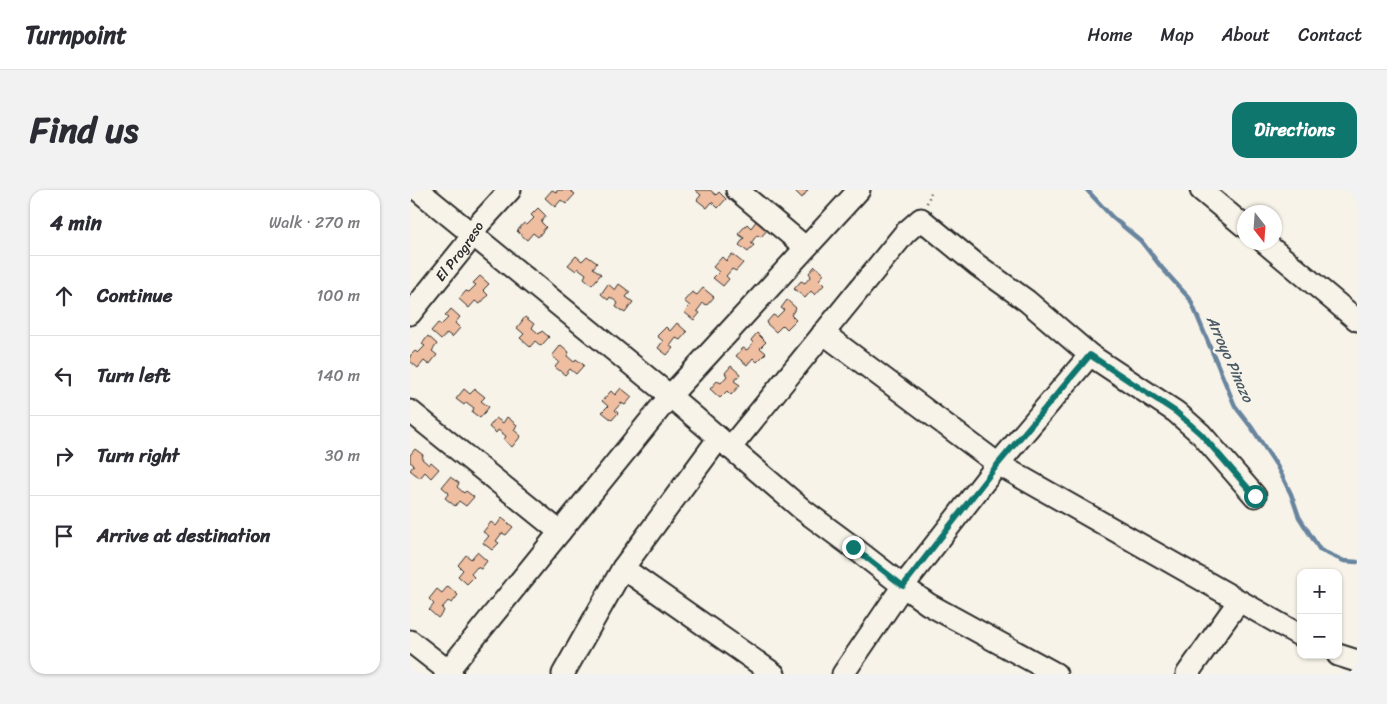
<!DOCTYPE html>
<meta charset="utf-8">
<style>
:root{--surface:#fff;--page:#f2f2f3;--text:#2b2b33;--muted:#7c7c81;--line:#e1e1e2;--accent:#0f766e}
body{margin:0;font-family:Sriracha,sans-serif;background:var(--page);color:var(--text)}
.controls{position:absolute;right:15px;bottom:15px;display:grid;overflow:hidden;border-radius:10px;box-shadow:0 1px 4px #0004}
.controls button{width:45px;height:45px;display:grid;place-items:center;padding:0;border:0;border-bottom:1px solid var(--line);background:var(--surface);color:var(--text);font:25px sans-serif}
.compass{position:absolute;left:827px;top:15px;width:45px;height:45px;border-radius:50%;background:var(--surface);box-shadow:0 1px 4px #0004;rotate:163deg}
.stop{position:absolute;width:15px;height:15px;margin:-11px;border:4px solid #0f766e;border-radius:50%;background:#fff}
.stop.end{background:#0f766e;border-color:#fff;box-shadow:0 1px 5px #0008}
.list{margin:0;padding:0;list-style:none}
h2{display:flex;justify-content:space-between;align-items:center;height:65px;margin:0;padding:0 20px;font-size:21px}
h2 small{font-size:16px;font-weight:400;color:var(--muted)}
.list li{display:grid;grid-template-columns:32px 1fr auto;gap:15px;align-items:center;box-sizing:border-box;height:80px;padding:0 20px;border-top:1px solid var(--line)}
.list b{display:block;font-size:19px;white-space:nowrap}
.list em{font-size:16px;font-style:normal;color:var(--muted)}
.icon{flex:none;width:28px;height:28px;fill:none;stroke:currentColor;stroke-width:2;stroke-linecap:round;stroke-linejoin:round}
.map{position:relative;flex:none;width:947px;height:484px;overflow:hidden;border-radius:15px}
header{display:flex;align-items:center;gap:30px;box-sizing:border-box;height:70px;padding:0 25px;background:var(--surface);border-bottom:1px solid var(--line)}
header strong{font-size:24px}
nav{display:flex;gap:28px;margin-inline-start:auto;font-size:18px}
.intro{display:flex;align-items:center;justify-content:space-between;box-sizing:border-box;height:120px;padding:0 30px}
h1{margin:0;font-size:35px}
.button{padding:12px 22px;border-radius:15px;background:var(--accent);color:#fff;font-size:18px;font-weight:700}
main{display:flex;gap:30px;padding:0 30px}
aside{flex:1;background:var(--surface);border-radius:15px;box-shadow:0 1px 4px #0004}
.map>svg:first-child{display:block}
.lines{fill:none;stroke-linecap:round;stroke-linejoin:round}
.stream{stroke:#67849e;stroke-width:4.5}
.building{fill:#efbea0;stroke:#2b2b2b}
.minor-casing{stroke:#2b2b2b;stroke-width:25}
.path{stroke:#2b2b2b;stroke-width:2.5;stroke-dasharray:1 4;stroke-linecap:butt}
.minor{stroke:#f7f3e8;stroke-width:21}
.route{stroke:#0f766e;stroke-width:6}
.labels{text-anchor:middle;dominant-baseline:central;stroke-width:5;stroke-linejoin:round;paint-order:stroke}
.street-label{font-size:14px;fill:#2b2b2b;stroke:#f7f3e8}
.water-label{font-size:15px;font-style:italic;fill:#495865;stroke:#f7f3e8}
</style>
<header>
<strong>Turnpoint</strong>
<nav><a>Home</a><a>Map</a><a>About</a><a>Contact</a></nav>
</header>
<div class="intro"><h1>Find us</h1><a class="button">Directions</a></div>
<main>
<aside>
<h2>4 min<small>Walk · 270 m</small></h2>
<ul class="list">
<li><svg class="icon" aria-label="ahead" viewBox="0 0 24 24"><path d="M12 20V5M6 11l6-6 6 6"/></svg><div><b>Continue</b></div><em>100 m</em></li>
<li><svg class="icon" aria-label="left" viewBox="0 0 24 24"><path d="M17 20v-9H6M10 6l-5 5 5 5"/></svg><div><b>Turn left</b></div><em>140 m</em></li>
<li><svg class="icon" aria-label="right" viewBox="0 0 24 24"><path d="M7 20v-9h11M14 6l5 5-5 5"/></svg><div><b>Turn right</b></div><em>30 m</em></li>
<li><svg class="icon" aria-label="arrive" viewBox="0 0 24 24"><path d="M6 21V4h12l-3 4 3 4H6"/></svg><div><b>Arrive at destination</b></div></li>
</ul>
</aside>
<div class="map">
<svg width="947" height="484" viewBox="0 0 947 484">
<rect width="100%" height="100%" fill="#f7f3e8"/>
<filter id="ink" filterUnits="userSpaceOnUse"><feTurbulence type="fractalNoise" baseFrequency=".02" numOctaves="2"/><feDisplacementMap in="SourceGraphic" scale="10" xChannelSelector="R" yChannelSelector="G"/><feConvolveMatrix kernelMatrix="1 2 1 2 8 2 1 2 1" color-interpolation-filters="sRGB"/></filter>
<g filter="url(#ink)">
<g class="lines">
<polyline class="stream" points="677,0 702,27 731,51 752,78 780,109 825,216 842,238 867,276 881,304 889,327 910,360 934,371 947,372"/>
</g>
<g class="building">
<polygon points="142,0 146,2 148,0 159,0 165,4 156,14 151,10 145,17 135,8"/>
<polygon points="285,0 300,0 306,5 309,2 316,9 308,18 302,12 297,18 287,10 291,5"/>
<polygon points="384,0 398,0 392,8"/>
<polygon points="128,18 136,26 131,32 136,37 128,47 123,43 117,50 107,41 114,33 117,35 124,28 121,25"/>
<polygon points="347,30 358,39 351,47 347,45 341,53 344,55 338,62 329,55 334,48 328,44 337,34 341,38"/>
<polygon points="322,64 333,73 326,81 322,79 316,86 319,89 313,96 303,88 309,82 303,77 312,67 316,71"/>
<polygon points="166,66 172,71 177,66 187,73 183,78 191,84 182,95 174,88 176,84 168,78 166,81 158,75"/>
<polygon points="405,76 414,84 409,90 414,95 405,105 401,101 395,108 384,99 391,91 395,93 401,86 399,83"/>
<polygon points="70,86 79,94 73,100 78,105 70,114 65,111 59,118 49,109 56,101 59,102 66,95 63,93"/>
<polygon points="198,94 205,100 209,94 220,102 216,107 223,112 215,123 206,117 208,113 200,107 198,110 191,104"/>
<polygon points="293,98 304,107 297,115 293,113 287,121 290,123 284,130 274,122 280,116 274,111 282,102 287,105"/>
<polygon points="377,110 386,118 381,125 386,130 377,139 373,135 366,142 356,133 363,125 367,127 374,120 371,118"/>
<polygon points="41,119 50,127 45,133 50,138 42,147 37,143 31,150 21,141 28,133 31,135 38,128 35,126"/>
<polygon points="115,127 124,134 122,138 129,144 132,141 139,147 131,156 125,151 120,157 110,148 114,144 107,138"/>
<polygon points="267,133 277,142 270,150 266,148 260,156 263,158 257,165 248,158 253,151 247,146 256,137 260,141"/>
<polygon points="347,143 356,152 350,158 356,163 347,172 343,168 337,175 326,166 333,158 337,160 343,153 341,150"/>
<polygon points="18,146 27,154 22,161 27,165 19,175 14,171 8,178 0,171 0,166 5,161 8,163 15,156 12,154"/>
<polygon points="151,155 159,162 157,166 164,172 166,169 174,175 166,184 160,179 155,185 145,177 149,172 142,166"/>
<polygon points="321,176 330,184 324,191 330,195 321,205 317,201 310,208 300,199 307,191 311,193 317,186 315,183"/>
<polygon points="211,198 222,207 215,215 211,213 205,220 208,223 202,230 192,222 198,216 192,211 201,201 205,205"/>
<polygon points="54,199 60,204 65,199 75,207 71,211 79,217 70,228 62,222 64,218 56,212 54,215 46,209"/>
<polygon points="97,227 107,235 104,240 111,246 102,257 94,250 96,246 88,240 86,243 79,237 86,228 93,233"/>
<polygon points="5,259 13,265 12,269 19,275 21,272 29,279 21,288 15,282 10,288 0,280 4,275 0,272 0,265"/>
<polygon points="40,287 49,293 47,297 54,303 56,301 64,307 56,316 49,311 45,316 35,308 39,303 32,297"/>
<polygon points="92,328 103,337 96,345 92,343 86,351 89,353 82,360 73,353 79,346 73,342 81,332 86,336"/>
<polygon points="67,362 77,371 71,379 67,377 61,384 64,387 57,394 48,386 53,380 48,375 56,365 61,369"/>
<polygon points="38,396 48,405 42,413 38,411 32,418 34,421 28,428 19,420 24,414 19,409 27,399 32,403"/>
</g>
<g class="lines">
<g class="minor-casing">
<g id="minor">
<polyline points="8,0 260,206 393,320 443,357 493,396 518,414 646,484"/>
<polyline points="327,0 395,57"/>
<polyline points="791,0 834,36"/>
<polyline points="854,52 947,130"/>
<path id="s1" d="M0 124 54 57 69 34 100 0"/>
<polyline points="413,143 588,274 891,446"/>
<polyline points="0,221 150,342"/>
<polyline points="320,258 495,43 511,29 567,75 617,111 680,165 766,222 791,244 845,306"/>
<polyline points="213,378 364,484"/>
<polyline points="0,451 42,484"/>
<polyline points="928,465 947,471"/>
<polyline points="35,484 260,206 449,0"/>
<polyline points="153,484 213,378 309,248"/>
<polyline points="433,484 493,396 588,274 680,165"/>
<polyline points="777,484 829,411"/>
</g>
</g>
<polyline class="path" points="517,13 522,0"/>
<use href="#minor" class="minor"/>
</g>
</g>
<g class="lines" filter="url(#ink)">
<polyline class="route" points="443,357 493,396 588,274 680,165 766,222 791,244 845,306"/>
</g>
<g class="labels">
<g class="street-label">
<text stroke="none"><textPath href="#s1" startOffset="80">El Progreso</textPath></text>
</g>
<g class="water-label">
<text transform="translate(820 169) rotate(66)">Arroyo Pinazo</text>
</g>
</g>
</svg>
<div class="controls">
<button>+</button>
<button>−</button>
</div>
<svg class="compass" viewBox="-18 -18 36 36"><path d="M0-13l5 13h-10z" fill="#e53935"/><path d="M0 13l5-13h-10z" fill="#7c7c81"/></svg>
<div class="stop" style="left:845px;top:306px"></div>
<div class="stop end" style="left:443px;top:357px"></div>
</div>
</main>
